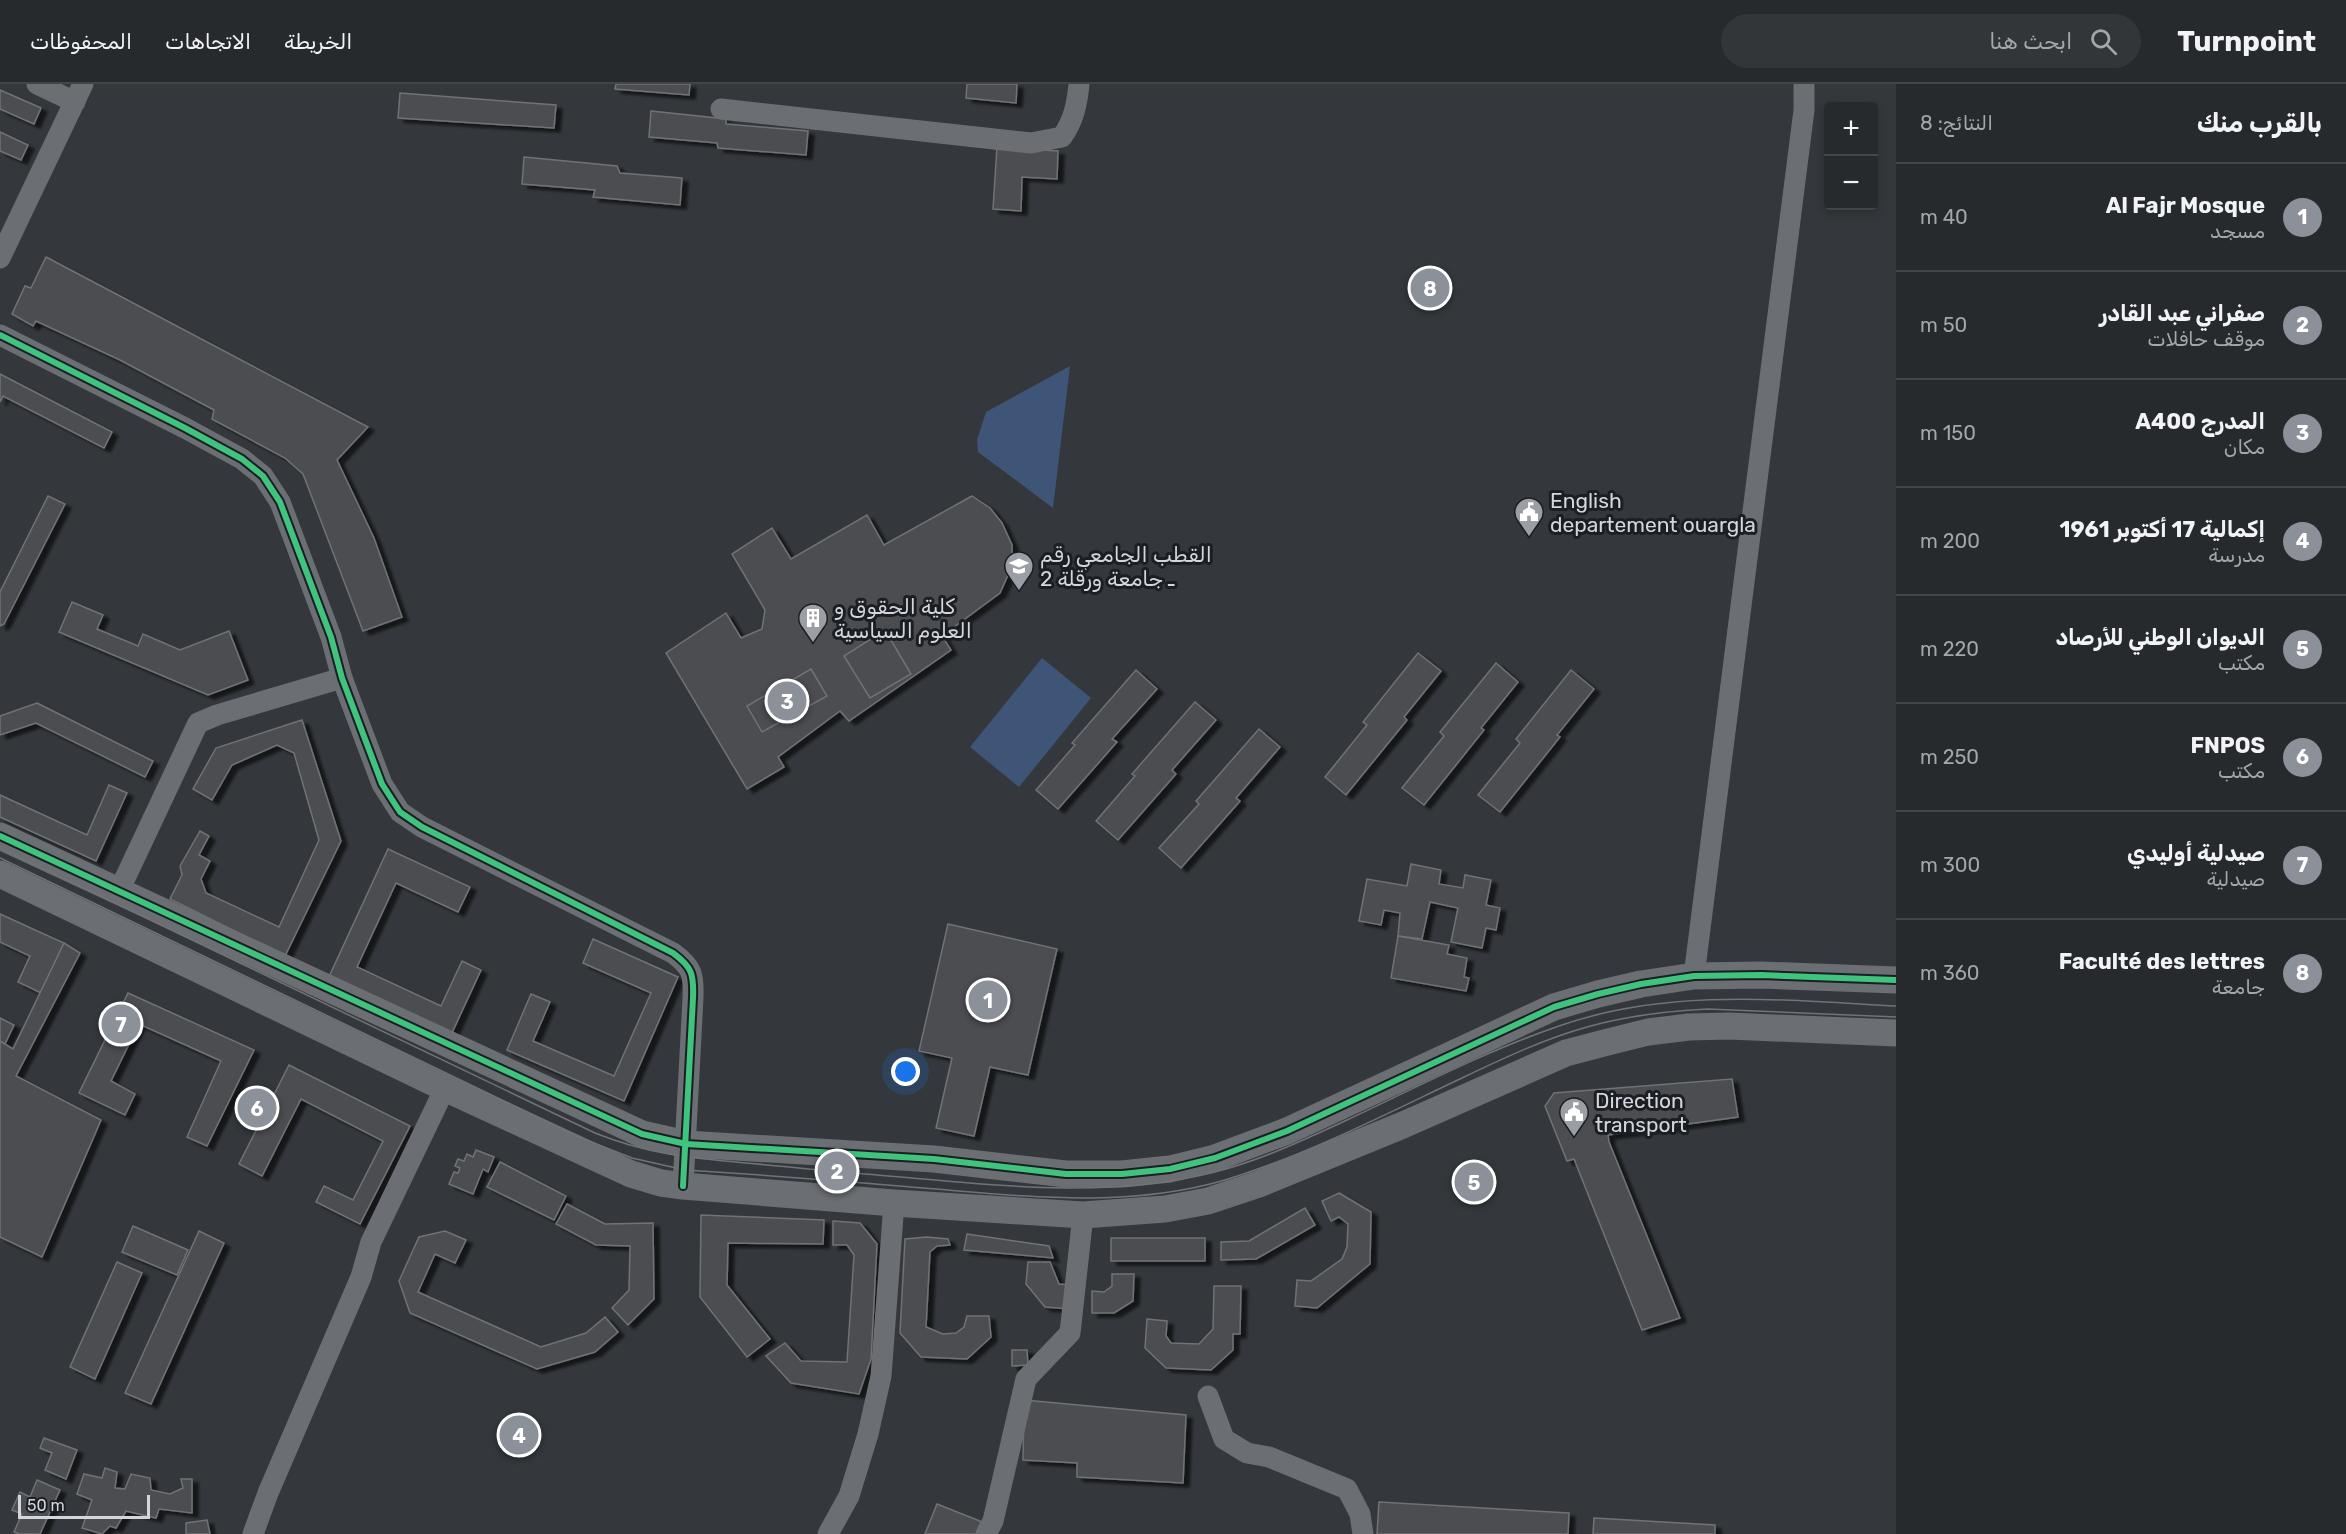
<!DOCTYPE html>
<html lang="ar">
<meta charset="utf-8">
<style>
:root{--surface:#272a2d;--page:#333639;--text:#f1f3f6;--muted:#a4a7aa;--line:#434649;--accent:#8c9099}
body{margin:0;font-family:Rubik,"Noto Sans Arabic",sans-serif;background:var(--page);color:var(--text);direction:rtl}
.controls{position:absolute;right:18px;top:18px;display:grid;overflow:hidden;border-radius:6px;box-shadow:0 3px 9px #0003}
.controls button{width:54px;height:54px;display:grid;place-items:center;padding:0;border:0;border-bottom:2px solid var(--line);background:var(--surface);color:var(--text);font:30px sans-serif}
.scale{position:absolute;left:18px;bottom:15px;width:132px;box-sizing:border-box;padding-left:6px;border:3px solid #d3d7dd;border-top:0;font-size:16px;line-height:21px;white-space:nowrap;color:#d3d7dd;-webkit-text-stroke:4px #1b1e23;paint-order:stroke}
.you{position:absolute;left:906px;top:988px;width:21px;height:21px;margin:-15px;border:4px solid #fff;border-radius:50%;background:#1a73e8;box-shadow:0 0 0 9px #1a73e833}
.badge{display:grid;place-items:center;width:39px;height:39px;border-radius:50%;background:var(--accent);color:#fff;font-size:20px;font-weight:700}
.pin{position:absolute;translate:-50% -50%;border:3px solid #fff;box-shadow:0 2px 6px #0006}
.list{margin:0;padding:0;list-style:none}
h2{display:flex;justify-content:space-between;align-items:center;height:78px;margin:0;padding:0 24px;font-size:26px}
h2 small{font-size:20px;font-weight:400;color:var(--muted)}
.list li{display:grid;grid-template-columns:39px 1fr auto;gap:18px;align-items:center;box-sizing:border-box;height:108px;padding:0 24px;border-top:2px solid var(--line)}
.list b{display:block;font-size:22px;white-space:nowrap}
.list p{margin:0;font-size:20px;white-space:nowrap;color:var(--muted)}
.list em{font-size:20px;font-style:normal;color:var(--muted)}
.icon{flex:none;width:33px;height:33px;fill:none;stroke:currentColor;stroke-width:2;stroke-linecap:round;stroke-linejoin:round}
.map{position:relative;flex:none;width:1896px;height:1450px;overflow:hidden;direction:ltr}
header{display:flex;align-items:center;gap:36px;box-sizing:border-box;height:84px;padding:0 30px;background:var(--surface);border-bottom:2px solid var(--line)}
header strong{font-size:28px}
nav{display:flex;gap:33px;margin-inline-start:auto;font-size:21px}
.search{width:420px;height:54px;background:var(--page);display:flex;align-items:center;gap:15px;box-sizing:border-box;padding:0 21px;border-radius:33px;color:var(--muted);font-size:22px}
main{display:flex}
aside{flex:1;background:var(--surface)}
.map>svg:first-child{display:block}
.green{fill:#3e5577}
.building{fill:#4b4d51;stroke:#6f7276;stroke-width:1.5;filter:url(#shadow)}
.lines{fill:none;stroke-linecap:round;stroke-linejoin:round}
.minor{stroke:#6b6e72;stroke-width:21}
.tertiary{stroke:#6b6e72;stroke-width:27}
.tram{stroke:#707478;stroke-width:1.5}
.cycleway-casing{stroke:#1b1e23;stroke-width:10}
.cycleway{stroke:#40c37c;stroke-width:6}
.labels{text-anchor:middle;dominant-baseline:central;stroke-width:6;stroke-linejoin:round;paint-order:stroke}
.poi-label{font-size:21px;fill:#d3d7dd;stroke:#1b1e23;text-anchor:start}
</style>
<header>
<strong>Turnpoint</strong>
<div class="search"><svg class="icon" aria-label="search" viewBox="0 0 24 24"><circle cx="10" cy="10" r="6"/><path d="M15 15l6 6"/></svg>ابحث هنا</div>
<nav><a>الخريطة</a><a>الاتجاهات</a><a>المحفوظات</a></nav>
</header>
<main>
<aside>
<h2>بالقرب منك<small>النتائج: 8</small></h2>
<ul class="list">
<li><span class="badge">1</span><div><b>Al Fajr Mosque</b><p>مسجد</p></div><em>40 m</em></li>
<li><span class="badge">2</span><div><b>صفراني عبد القادر</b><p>موقف حافلات</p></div><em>50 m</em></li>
<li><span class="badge">3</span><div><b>المدرج A400</b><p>مكان</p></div><em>150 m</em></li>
<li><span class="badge">4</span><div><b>إكمالية 17 أكتوبر 1961</b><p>مدرسة</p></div><em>200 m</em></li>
<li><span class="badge">5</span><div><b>الديوان الوطني للأرصاد</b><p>مكتب</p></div><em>220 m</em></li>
<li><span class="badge">6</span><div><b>FNPOS</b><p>مكتب</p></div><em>250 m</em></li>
<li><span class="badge">7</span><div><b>صيدلية أوليدي</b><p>صيدلية</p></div><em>300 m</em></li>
<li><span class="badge">8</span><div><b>Faculté des lettres</b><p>جامعة</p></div><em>360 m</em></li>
</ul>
</aside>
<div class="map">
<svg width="1896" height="1450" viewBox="0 0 1896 1450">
<defs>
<filter id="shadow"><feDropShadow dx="6" dy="4" stdDeviation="1.5" flood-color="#0009"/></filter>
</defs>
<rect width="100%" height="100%" fill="#34383c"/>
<g class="green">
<polygon points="1070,282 1053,424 978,368 977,356 986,328"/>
<polygon points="1042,574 1091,614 1019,703 970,663"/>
</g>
<g class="building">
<polygon points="616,0 690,0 689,11 615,5"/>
<polygon points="967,0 1017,0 1016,19 966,14"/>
<polygon points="0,6 41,24 34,40 0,25"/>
<polygon points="400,9 556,21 554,44 398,34"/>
<polygon points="651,27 726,35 726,40 808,47 806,71 718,64 717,59 649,53"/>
<polygon points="0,48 28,61 21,76 0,67"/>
<polygon points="997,63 1058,67 1057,95 1022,93 1021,127 993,125"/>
<polygon points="524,73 617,82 620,89 682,94 680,121 593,113 595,106 522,100"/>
<polygon points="46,173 368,343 337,376 374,454 402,533 363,547 303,390 285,374 212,335 214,326 120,276 36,237 33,242 12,230 25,202 31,204"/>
<polygon points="0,290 112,348 104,364 3,312 0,318"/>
<polygon points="48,412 65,420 4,540 0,542 0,508"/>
<polygon points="972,412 990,424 1002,439 1012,461 1012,482 1000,509 942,552 951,566 849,637 840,627 778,673 784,683 747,705 666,569 726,529 741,554 762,545 765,526 732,470 772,444 791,475 867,431 884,461"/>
<polygon points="72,518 103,531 97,545 138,562 143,550 180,566 229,547 248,596 208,611 59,548"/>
<polygon points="885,546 911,590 870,614 844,572"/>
<polygon points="1418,569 1441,587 1404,633 1407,636 1346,711 1325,693 1367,641 1363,638"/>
<polygon points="1496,579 1518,598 1481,644 1484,646 1424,721 1402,704 1444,652 1440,648"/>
<polygon points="811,585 827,612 762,648 747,622"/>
<polygon points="1136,586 1157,605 1112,655 1117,658 1058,725 1036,706 1075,661 1072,659"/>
<polygon points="1571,586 1594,605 1557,651 1560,653 1500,728 1478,711 1520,659 1516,655"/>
<polygon points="1195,618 1216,636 1172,686 1176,690 1118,756 1096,737 1135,692 1132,690"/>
<polygon points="37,619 153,677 145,693 36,639 0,651 0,632"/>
<polygon points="302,636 341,757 285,872 170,815 182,791 180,782 200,747 209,752 199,771 210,777 201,795 206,809 279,843 319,756 294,669 277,661 232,681 212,716 193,705 216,664"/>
<polygon points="1259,645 1280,663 1236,714 1240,717 1181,784 1159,764 1199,720 1196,717"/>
<polygon points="109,701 127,709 96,777 0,733 0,711 87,751"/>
<polygon points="388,765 470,803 458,828 396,799 357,883 441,922 462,877 481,886 451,951 328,895"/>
<polygon points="1411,780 1441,786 1439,800 1463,804 1465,791 1491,796 1486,821 1500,824 1496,846 1486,844 1482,864 1451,858 1458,824 1430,818 1422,855 1398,852 1400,829 1384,826 1381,841 1359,837 1367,795 1407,802"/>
<polygon points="0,830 64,859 41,909 18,898 30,872 0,858"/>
<polygon points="948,840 1057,865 1028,991 990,983 974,1052 936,1044 952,974 919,967"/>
<polygon points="1398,852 1449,861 1447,870 1467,874 1464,893 1469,894 1466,907 1391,894"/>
<polygon points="593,855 678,893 624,1017 507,966 531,910 550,918 533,957 614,992 651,909 583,879"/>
<polygon points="64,859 80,869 16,992 101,1036 42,1173 0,1153 0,957 13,965"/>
<polygon points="128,909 254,966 207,1062 187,1053 221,977 139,940 111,997 135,1010 125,1031 79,1009"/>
<polygon points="0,934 14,941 5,960 0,957"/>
<polygon points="289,981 410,1042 360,1140 316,1118 324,1102 353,1116 383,1057 301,1015 262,1092 239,1080"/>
<polygon points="1732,995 1738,1033 1608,1051 1609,1058 1680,1234 1642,1246 1574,1075 1567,1077 1545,1022 1554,1009"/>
<polygon points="476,1066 494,1073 488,1088 483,1085 473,1110 449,1100 454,1088 458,1089 460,1084 455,1082 458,1075 464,1077 467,1070 473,1073"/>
<polygon points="500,1078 566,1112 554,1136 487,1103"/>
<polygon points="1339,1109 1371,1128 1370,1180 1317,1224 1295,1222 1297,1196 1311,1197 1342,1175 1347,1163 1348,1140 1339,1133 1331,1137 1322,1117"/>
<polygon points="567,1120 605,1140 653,1139 654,1215 628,1241 612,1224 629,1206 630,1162 596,1161 556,1140"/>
<polygon points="1305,1124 1315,1141 1256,1175 1221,1176 1221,1158 1249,1157"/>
<polygon points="701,1131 824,1136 823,1160 728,1159 727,1201 770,1255 747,1273 700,1213"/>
<polygon points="833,1137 860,1139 877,1160 871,1275 859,1310 791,1299 766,1272 785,1259 801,1277 847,1278 854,1171 847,1161 833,1161"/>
<polygon points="133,1142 188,1166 177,1191 122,1168"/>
<polygon points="199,1147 224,1159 151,1320 125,1309"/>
<polygon points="445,1147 466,1156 455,1179 435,1170 418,1208 541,1263 586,1249 605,1233 618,1248 595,1268 537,1285 410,1229 399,1197 419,1153"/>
<polygon points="967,1150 1049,1162 1053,1174 964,1166"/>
<polygon points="927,1153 948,1155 950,1161 937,1162 930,1168 926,1243 943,1250 956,1249 964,1243 967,1232 989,1232 991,1253 967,1275 921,1273 900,1249 905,1155"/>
<rect x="1111" y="1154" width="94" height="23"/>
<polygon points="117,1178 142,1189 95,1295 70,1283"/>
<polygon points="1028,1178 1050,1178 1059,1200 1071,1201 1069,1225 1045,1223 1026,1200"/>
<polygon points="1112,1190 1134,1190 1133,1217 1114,1229 1092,1229 1092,1207 1104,1208 1112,1202"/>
<polygon points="1214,1202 1241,1202 1240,1250 1233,1250 1233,1266 1211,1286 1166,1284 1145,1264 1147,1235 1167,1237 1166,1252 1171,1259 1199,1260 1213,1245"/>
<polygon points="1012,1266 1027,1266 1028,1281 1012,1282"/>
<polygon points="1024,1316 1186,1331 1183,1399 1077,1393 1077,1379 1023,1376"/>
<polygon points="44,1354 77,1366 66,1395 45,1386 52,1369 40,1364"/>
<polygon points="105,1384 117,1388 115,1404 125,1405 131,1390 150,1394 151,1406 170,1410 183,1404 181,1395 192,1395 192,1429 159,1425 156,1434 126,1427 116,1444 110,1442 102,1450 82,1444 92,1416 77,1410 84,1390 102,1394"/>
<polygon points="37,1396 60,1406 40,1450 20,1450 14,1448 22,1430 12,1426 20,1408 30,1413"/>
<polygon points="1379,1418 1569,1429 1568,1450 1377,1450"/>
<polygon points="937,1420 980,1437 983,1450 925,1450"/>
<polygon points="1594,1434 1715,1441 1715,1450 1593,1450"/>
<polygon points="207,1436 210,1450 186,1450 186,1439"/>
</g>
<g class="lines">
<g class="minor">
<polyline points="37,0 75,18"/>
<path d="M721 25 1031 59 1062 53C1074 36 1077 20 1079 0"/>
<polyline points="0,174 83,0"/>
<path d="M0 251 185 344 242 375 263 392 280 418 331 553 342 594 382 700 400 728 422 743 673 869C692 883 694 890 693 914L683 1102"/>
<polyline points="119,807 198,639 217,631 342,594"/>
<polyline points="1694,892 1804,26 1804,0"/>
<polyline points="1208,1312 1224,1355 1247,1369 1269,1373 1347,1405 1360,1430 1363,1450"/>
<polyline points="253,1450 268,1409 361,1193 371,1158 445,1004"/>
<polyline points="828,1450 849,1412 868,1350 881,1292 894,1119"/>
<polyline points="986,1450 993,1437 1026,1295 1070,1249 1083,1131"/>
</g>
<g class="tertiary">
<polyline points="0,752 642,1050 686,1060 934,1075 1066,1090 1122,1090 1170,1085 1215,1074 1287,1047 1554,923 1598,910 1641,900 1694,892 1761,891 1896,896"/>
<polyline points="0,790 445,1004 631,1090 661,1099 683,1102 894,1119 1083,1131 1165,1125 1208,1117 1259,1100 1403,1041 1566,969 1604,959 1648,948 1689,943 1729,942 1896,949"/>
</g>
<g class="tram">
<path d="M0 764 595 1049C647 1070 690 1074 746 1079 781 1082 817 1086 853 1089 973 1098 1097 1118 1215 1088 1261 1076 1304 1056 1347 1036 1417 1003 1488 966 1562 941 1670 904 1784 916 1896 922"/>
<path d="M0 774 581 1054 632 1074 685 1086C764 1091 844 1097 923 1104 1024 1112 1126 1125 1225 1096 1307 1071 1386 1030 1464 993 1504 974 1544 955 1587 943 1626 932 1667 927 1708 925L1896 933"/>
</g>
<g class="cycleway-casing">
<g id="cycleway">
<path d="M0 251 185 344 242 375 263 392 280 418 331 553 342 594 382 700 400 728 422 743 673 869C692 883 694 890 693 914L683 1102"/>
<polyline points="0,752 642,1050 686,1060 934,1075 1066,1090 1122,1090 1170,1085 1215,1074 1287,1047 1554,923 1598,910 1641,900 1694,892 1761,891 1896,896"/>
</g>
</g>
<use href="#cycleway" class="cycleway"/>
</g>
<defs>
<g id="civic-pin" transform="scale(1.5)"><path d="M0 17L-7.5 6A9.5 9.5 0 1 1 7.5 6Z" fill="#9b9fa5" stroke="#1b1e23"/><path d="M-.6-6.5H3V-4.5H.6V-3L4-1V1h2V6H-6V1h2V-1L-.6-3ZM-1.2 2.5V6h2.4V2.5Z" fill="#fff"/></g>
<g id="university-pin" transform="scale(1.5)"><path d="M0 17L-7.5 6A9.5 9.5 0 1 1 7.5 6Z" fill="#9b9fa5" stroke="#1b1e23"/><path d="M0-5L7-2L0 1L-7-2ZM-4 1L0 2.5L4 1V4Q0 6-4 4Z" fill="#fff"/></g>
<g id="building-pin" transform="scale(1.5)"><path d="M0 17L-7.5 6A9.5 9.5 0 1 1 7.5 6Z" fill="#9b9fa5" stroke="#1b1e23"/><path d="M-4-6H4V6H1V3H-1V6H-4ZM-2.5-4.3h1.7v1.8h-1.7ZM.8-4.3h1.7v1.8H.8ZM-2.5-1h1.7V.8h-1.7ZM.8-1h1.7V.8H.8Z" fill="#fff"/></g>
</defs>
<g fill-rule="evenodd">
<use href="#civic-pin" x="1529" y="428"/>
<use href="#university-pin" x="1019" y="482"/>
<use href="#building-pin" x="813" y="534"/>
<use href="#civic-pin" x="1574" y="1028"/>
</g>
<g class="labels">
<g class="poi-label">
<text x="1550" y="416">English<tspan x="1550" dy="24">departement ouargla</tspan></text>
<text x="1040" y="470">القطب الجامعي رقم<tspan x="1040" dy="24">2 ـ جامعة ورقلة</tspan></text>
<text x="834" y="522">كلية الحقوق و<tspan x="834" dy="24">العلوم السياسية</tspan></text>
<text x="1595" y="1016">Direction<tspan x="1595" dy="24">transport</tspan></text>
</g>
</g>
</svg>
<div class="controls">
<button>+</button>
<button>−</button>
</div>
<div class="scale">50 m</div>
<div class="you"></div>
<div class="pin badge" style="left:988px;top:916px">1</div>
<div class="pin badge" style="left:837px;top:1087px">2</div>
<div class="pin badge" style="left:787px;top:617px">3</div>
<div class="pin badge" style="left:519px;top:1351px">4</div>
<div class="pin badge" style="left:1474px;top:1098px">5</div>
<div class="pin badge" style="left:257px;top:1024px">6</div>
<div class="pin badge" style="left:121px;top:940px">7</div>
<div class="pin badge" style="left:1430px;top:204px">8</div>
</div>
</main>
